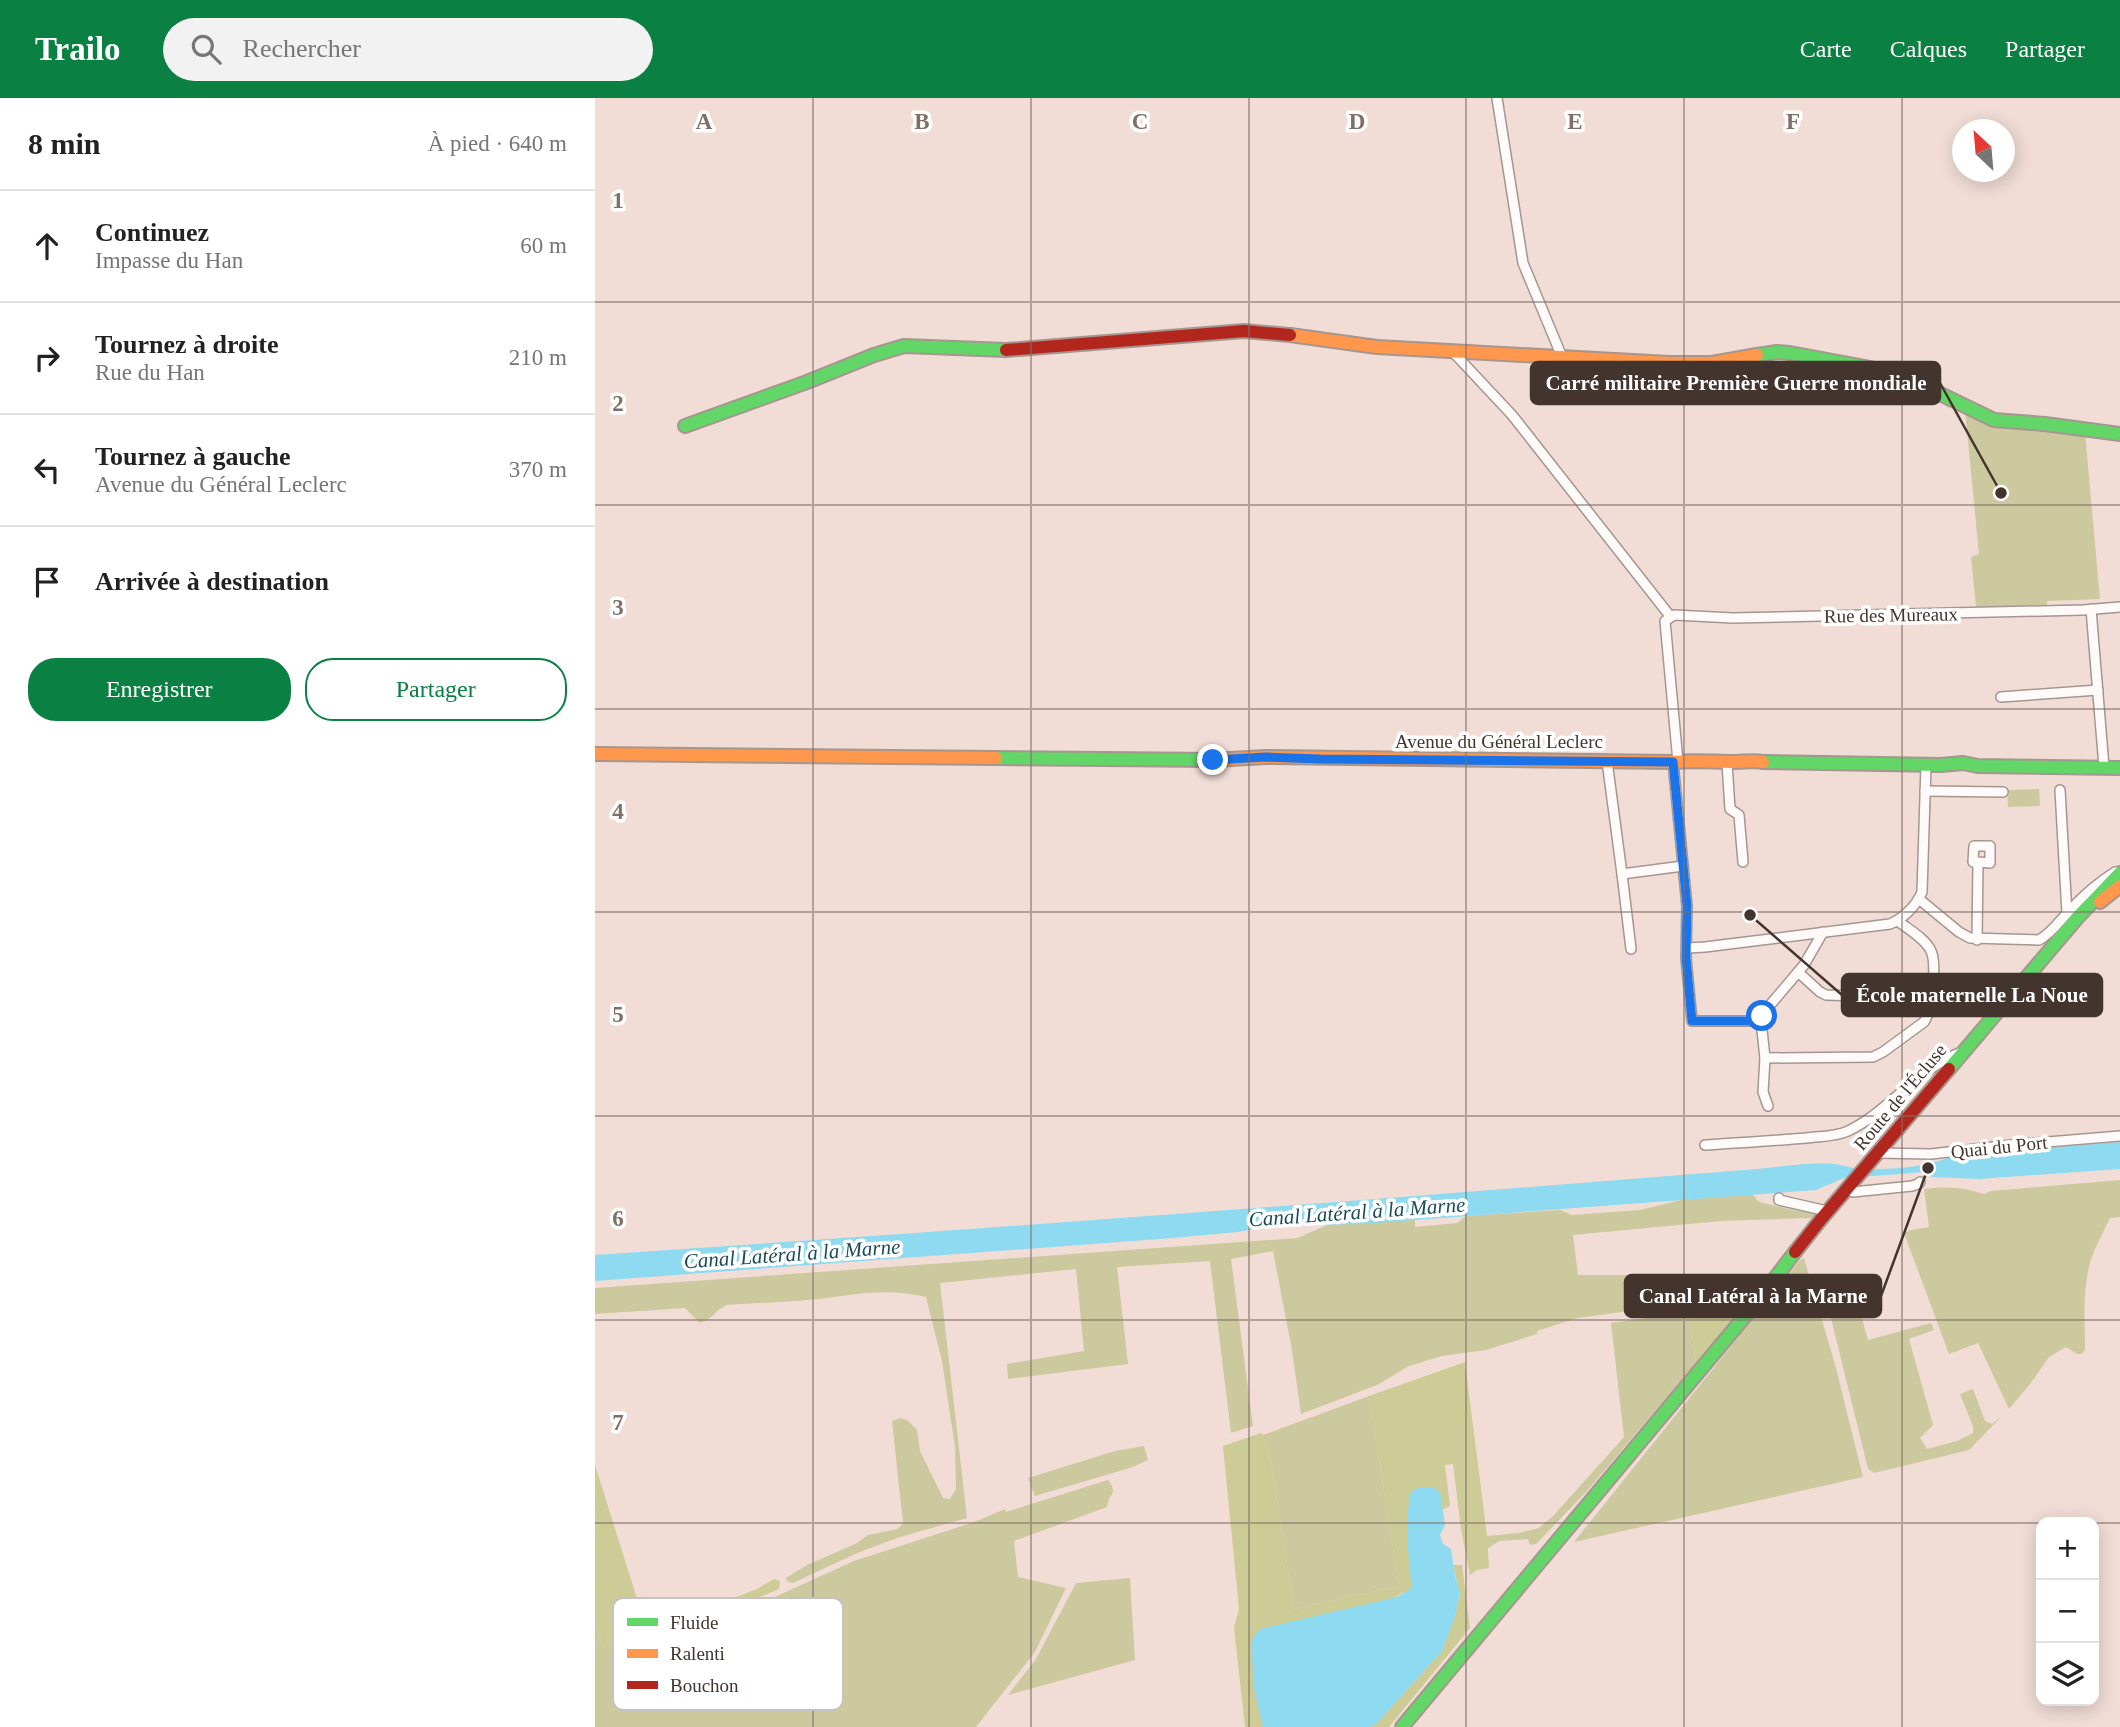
<!DOCTYPE html>
<html lang="fr">
<meta charset="utf-8">
<style>
:root{--surface:#fff;--page:#f2f2f2;--text:#222;--muted:#767676;--line:#e0e0e0;--accent:#0b8043}
body{margin:0;font-family:"Times New Roman",serif;background:var(--page);color:var(--text)}
.controls{position:absolute;right:21px;bottom:21px;display:grid;overflow:hidden;border-radius:14px;box-shadow:0 4px 18px #0003}
.controls button{width:63px;height:63px;display:grid;place-items:center;padding:0;border:0;border-bottom:2px solid var(--line);background:var(--surface);color:var(--text);font:35px sans-serif}
.compass{position:absolute;left:1357px;top:21px;width:63px;height:63px;border-radius:50%;background:var(--surface);box-shadow:0 4px 18px #0003;rotate:334deg}
.stop{position:absolute;width:21px;height:21px;margin:-16px;border:5px solid #1a73e8;border-radius:50%;background:#fff}
.stop.end{background:#1a73e8;border-color:#fff;box-shadow:0 2px 7px #0008}
.list{margin:0;padding:0;list-style:none}
h2{display:flex;justify-content:space-between;align-items:center;height:91px;margin:0;padding:0 28px;font-size:30px}
h2 small{font-size:23px;font-weight:400;color:var(--muted)}
.list li{display:grid;grid-template-columns:46px 1fr auto;gap:21px;align-items:center;box-sizing:border-box;height:112px;padding:0 28px;border-top:2px solid var(--line)}
.list b{display:block;font-size:26px;white-space:nowrap}
.list p{margin:0;font-size:23px;white-space:nowrap;color:var(--muted)}
.list em{font-size:23px;font-style:normal;color:var(--muted)}
.actions{display:flex;gap:14px;padding:21px 28px}
.actions a{flex:1;padding:16px 0;border:2px solid var(--accent);border-radius:28px;text-align:center;font-size:24px;color:var(--accent)}
.actions .main{background:var(--accent);color:#fff}
.icon{flex:none;width:38px;height:38px;fill:none;stroke:currentColor;stroke-width:2;stroke-linecap:round;stroke-linejoin:round}
.map{position:relative;flex:none;width:1525px;height:1629px;overflow:hidden}
header{display:flex;align-items:center;gap:42px;box-sizing:border-box;height:98px;padding:0 35px;background:var(--accent);color:#fff}
header strong{font-size:33px}
nav{display:flex;gap:38px;margin-inline-start:auto;font-size:24px}
.search{width:490px;height:63px;background:var(--page);display:flex;align-items:center;gap:18px;box-sizing:border-box;padding:0 24px;border-radius:38px;color:var(--muted);font-size:26px}
main{display:flex}
aside{flex:1;background:var(--surface)}
.map>svg:first-child{display:block}
.green{fill:#ccc99f}
.forest{fill:#cdcb96}
.water{fill:#8edaf0}
.lines{fill:none;stroke-linecap:round;stroke-linejoin:round}
.street-casing{stroke:#a59690;stroke-width:12}
.fast-casing{stroke:#a59690;stroke-width:16}
.slow-casing{stroke:#a59690;stroke-width:16}
.jam-casing{stroke:#a59690;stroke-width:16}
.street{stroke:#fdfaf9;stroke-width:9}
.fast{stroke:#63d668;stroke-width:12}
.slow{stroke:#ff974d;stroke-width:12}
.jam{stroke:#b3261e;stroke-width:12}
.route{stroke:#1a73e8;stroke-width:9}
.grid{fill:none;stroke:#806f68;stroke-width:2;stroke-opacity:0.55}
.labels{text-anchor:middle;dominant-baseline:central;stroke-width:7;stroke-linejoin:round;paint-order:stroke}
.street-label{font-size:19px;fill:#43342e;stroke:#fff}
.water-label{font-size:21px;font-style:italic;fill:#194b5a;stroke:#fff}
.key{fill:#fff;stroke:#c7c2c0;stroke-width:2}
.key-label{font-size:19px;fill:#43342e}
.grid-label{font-size:23px;text-anchor:middle;font-weight:bold;fill:#806f68;stroke:#fff;stroke-width:7;stroke-linejoin:round;paint-order:stroke}
.leader{fill:none;stroke:#43342e;stroke-width:2.5}
.callout-dot{fill:#43342e;stroke:#fff;stroke-width:2.5}
.callout{fill:#43342e;stroke:#43342e;stroke-width:2.5}
.callout-label{font-size:21px;text-anchor:middle;font-weight:bold;fill:#fff}
</style>
<header>
<strong>Trailo</strong>
<div class="search"><svg class="icon" aria-label="search" viewBox="0 0 24 24"><circle cx="10" cy="10" r="6"/><path d="M15 15l6 6"/></svg>Rechercher</div>
<nav><a>Carte</a><a>Calques</a><a>Partager</a></nav>
</header>
<main>
<aside>
<h2>8 min<small>À pied · 640 m</small></h2>
<ul class="list">
<li><svg class="icon" aria-label="ahead" viewBox="0 0 24 24"><path d="M12 20V5M6 11l6-6 6 6"/></svg><div><b>Continuez</b><p>Impasse du Han</p></div><em>60 m</em></li>
<li><svg class="icon" aria-label="right" viewBox="0 0 24 24"><path d="M7 20v-9h11M14 6l5 5-5 5"/></svg><div><b>Tournez à droite</b><p>Rue du Han</p></div><em>210 m</em></li>
<li><svg class="icon" aria-label="left" viewBox="0 0 24 24"><path d="M17 20v-9H6M10 6l-5 5 5 5"/></svg><div><b>Tournez à gauche</b><p>Avenue du Général Leclerc</p></div><em>370 m</em></li>
<li><svg class="icon" aria-label="arrive" viewBox="0 0 24 24"><path d="M6 21V4h12l-3 4 3 4H6"/></svg><div><b>Arrivée à destination</b></div></li>
</ul>
<div class="actions"><a class="main">Enregistrer</a><a>Partager</a></div>
</aside>
<div class="map">
<svg width="1525" height="1629" viewBox="0 0 1525 1629">
<rect width="100%" height="100%" fill="#f1ddd5"/>
<g class="green">
<polygon points="1370,312 1490,335 1505,501 1452,503 1452,507 1381,509 1376,459 1384,456"/>
<polygon points="1444,691 1445,708 1413,709 1412,692"/>
<path d="M1525 1082V1119L1515 1120C1508 1135 1499 1150 1495 1165 1487 1194 1490 1223 1490 1252L1487 1256H1482L1471 1249 1454 1259 1435 1286 1414 1311 1383 1245 1354 1256 1309 1135 1316 1132 1334 1129 1329 1091C1350 1088 1369 1089 1389 1096L1396 1093Z"/>
<path d="M1157 1096 1164 1104 1198 1112 1222 1115 1216 1120 1126 1123 978 1137 983 1177H1053L1057 1210 982 1220 942 1233V1236L891 1252 847 1258 814 1268 782 1287 706 1316 697 1252 678 1153 636 1161 658 1328 636 1335 615 1163 522 1169 533 1266 413 1281 412 1266 489 1253 481 1171 345 1185 372 1420 305 1439 262 1455 198 1485 192 1483 191 1480 212 1467 262 1445 273 1437 303 1431 308 1425 297 1323 305 1320 312 1322 322 1332 325 1353 348 1400 355 1401 361 1391 360 1349 347 1263 331 1199C289 1190 265 1196 224 1201 193 1204 162 1205 132 1207 120 1212 118 1221 105 1225L90 1210 0 1216V1190L702 1140 732 1127 820 1122V1129L862 1125 871 1118 965 1112 977 1117 1045 1112 1086 1102Z"/>
<polygon points="1209,1160 1241,1270 1268,1379 979,1444 1205,1162"/>
<polygon points="1094,1214 1101,1265 991,1394 941,1446 935,1447 933,1441 904,1443 892,1451 892,1438 924,1435 944,1430 959,1417 1029,1339 1016,1225"/>
<polygon points="1265,1214 1273,1242 1336,1225 1339,1232 1314,1241 1338,1327 1325,1340 1332,1351 1362,1343 1378,1335 1378,1328 1365,1296 1378,1291 1390,1323 1397,1326 1406,1319 1374,1352 1279,1375 1273,1371 1235,1216"/>
<polygon points="774,1298 804,1488 699,1511 676,1362 668,1337"/>
<polygon points="549,1348 553,1362 538,1369 440,1398 433,1380 520,1353"/>
<path d="M513 1382C524 1397 514 1394 512 1409L419 1443 423 1479 471 1490 440 1554 381 1629H0V1521L8 1551 92 1539 259 1463 379 1424 410 1411 411 1414Z"/>
<polygon points="535,1480 540,1562 413,1597 441,1561 481,1485"/>
</g>
<g class="forest">
<polygon points="1143,1208 1145,1214 1101,1265 1094,1214"/>
<polygon points="870,1264 892,1438 894,1470 882,1472 875,1477 866,1431 858,1366 850,1367 855,1408 847,1412 845,1394 818,1490 802,1498 669,1629 650,1629 639,1530 644,1511 628,1348 666,1335 668,1337 676,1362 699,1511 804,1488 774,1298"/>
<polygon points="0,1367 49,1523 58,1528 117,1504 121,1507 162,1491 179,1481 185,1483 184,1491 116,1519 59,1545 24,1556 8,1551 0,1521"/>
<polygon points="858,1467 867,1467 875,1530 794,1629 775,1629 780,1627 847,1553 860,1518 865,1496"/>
</g>
<g class="water">
<path d="M1525 1044V1071L1384 1081 1337 1079 1331 1074 1249 1080 1221 1092 766 1126 676 1128 643 1134 578 1140 0 1183V1157C388 1131 775 1102 1162 1071 1186 1069 1213 1064 1238 1066 1245 1066 1252 1069 1259 1070 1290 1073 1331 1070 1360 1057Z"/>
<path d="M824 1389H837L845 1394 850 1427 845 1437 848 1446 856 1451 860 1478 865 1494 860 1518 847 1553 780 1627 775 1629H668L659 1590 656 1543 665 1531 802 1499 817 1490C813 1458 810 1428 815 1395Z"/>
</g>
<g class="lines">
<g class="street-casing">
<g id="street">
<polyline points="902,0 928,165 967,259"/>
<polyline points="858,254 917,317 1075,518"/>
<polyline points="1496,511 1509,669"/>
<polyline points="1406,599 1503,592"/>
<polyline points="1012,663 1027,776 1088,768"/>
<polyline points="1078,664 1092,808 1091,860 1097,923 1166,923"/>
<polyline points="1083,664 1070,523 1079,517 1138,520 1488,512 1525,509"/>
<polyline points="1132,665 1135,711 1144,717 1148,764"/>
<polyline points="1465,692 1472,816"/>
<polyline points="1330,693 1408,694"/>
<polyline points="1027,776 1036,851"/>
<path d="M1324 801 1364 834 1375 840 1444 842C1457 835 1466 821 1476 811 1489 797 1504 784 1520 774"/>
<path d="M1228 834 1209 867 1170 913 1166 923 1170 960 1278 959 1288 954 1329 924C1337 913 1342 866 1336 853 1331 841 1313 831 1303 823"/>
<polyline points="1382,842 1383,764 1378,764 1379,748 1395,748 1395,765 1383,764"/>
<path d="M1092 850 1110 849 1295 826C1309 820 1321 808 1327 794L1331 667"/>
<polyline points="1203,874 1225,894 1231,897 1336,900"/>
<polyline points="1170,960 1168,994 1173,1008"/>
<path d="M1110 1047C1143 1045 1177 1043 1211 1040 1225 1038 1241 1039 1253 1033 1295 1013 1322 970 1367 954"/>
<polyline points="1283,1055 1336,1056 1416,1047 1525,1038"/>
<polyline points="1252,1090 1258,1094 1317,1088 1323,1086 1325,1084"/>
<polyline points="1184,1100 1184,1102 1232,1113"/>
</g>
</g>
<g class="fast-casing">
<g id="fast">
<polyline points="1162,257 1182,254 1195,255 1302,275 1399,322 1450,326 1525,336"/>
<polyline points="90,328 212,284 279,257 309,248 411,252"/>
<polyline points="401,660 623,662"/>
<polyline points="1168,664 1346,667 1368,665 1383,668 1525,670"/>
<polyline points="1354,971 1482,820 1525,775"/>
<polyline points="807,1629 1161,1205 1200,1154"/>
</g>
</g>
<g class="slow-casing">
<g id="slow">
<polyline points="695,237 782,249 1074,265 1117,265 1162,257"/>
<polyline points="0,656 401,660"/>
<path d="M618 662 671 659 1078 664C1099 662 1119 664 1140 664 1150 664 1158 662 1168 664"/>
<polyline points="1505,804 1525,788"/>
</g>
</g>
<g class="jam-casing">
<g id="jam">
<polyline points="411,252 649,233 695,237"/>
<polyline points="1200,1154 1227,1120 1354,971"/>
</g>
</g>
<use href="#street" class="street"/>
<use href="#fast" class="fast"/>
<use href="#slow" class="slow"/>
<use href="#jam" class="jam"/>
</g>
<g class="lines">
<polyline class="route" points="618,662 671,659 725,661 1078,664 1092,808 1091,860 1097,923 1166,923 1167,918"/>
</g>
<path class="grid" d="M218 0V1629M436 0V1629M654 0V1629M871 0V1629M1089 0V1629M1307 0V1629M0 204H1525M0 407H1525M0 611H1525M0 814H1525M0 1018H1525M0 1222H1525M0 1425H1446M1499 1425H1525"/>
<g class="labels">
<g class="street-label">
<text transform="translate(1296 517) rotate(-1)">Rue des Mureaux</text>
<text x="904" y="643">Avenue du Général Leclerc</text>
<text transform="translate(1305 999) rotate(-50)">Route de l'Écluse</text>
<text transform="translate(1404 1049) rotate(-6)">Quai du Port</text>
</g>
<g class="water-label">
<text transform="translate(762 1114) rotate(-4)">Canal Latéral à la Marne</text>
<text transform="translate(197 1156) rotate(-4)">Canal Latéral à la Marne</text>
</g>
</g>
<rect x="18" y="1500" width="230" height="112" rx="10" class="key"/>
<rect x="32" y="1520" width="31" height="8" fill="#63d668"/>
<rect x="32" y="1551" width="31" height="9" fill="#ff974d"/>
<rect x="32" y="1583" width="31" height="8" fill="#b3261e"/>
<g class="key-label">
<text x="75" y="1531">Fluide</text>
<text x="75" y="1562">Ralenti</text>
<text x="75" y="1594">Bouchon</text>
</g>
<g class="grid-label">
<text x="109" y="31">A</text>
<text x="327" y="31">B</text>
<text x="545" y="31">C</text>
<text x="762" y="31">D</text>
<text x="980" y="31">E</text>
<text x="1198" y="31">F</text>
<text x="23" y="110">1</text>
<text x="23" y="313">2</text>
<text x="23" y="517">3</text>
<text x="23" y="721">4</text>
<text x="23" y="924">5</text>
<text x="23" y="1128">6</text>
<text x="23" y="1332">7</text>
</g>
<path class="leader" d="M1406 395L1345 285M1155 817L1247 897M1333 1070L1286 1198"/>
<g class="callout-dot">
<circle cx="1406" cy="395" r="7"/>
<circle cx="1155" cy="817" r="7"/>
<circle cx="1333" cy="1070" r="7"/>
</g>
<g class="callout">
<rect x="936" y="264" width="409" height="42" rx="7"/>
<rect x="1247" y="876" width="260" height="42" rx="7"/>
<rect x="1030" y="1177" width="256" height="42" rx="7"/>
</g>
<g class="callout-label">
<text x="1141" y="292">Carré militaire Première Guerre mondiale</text>
<text x="1377" y="904">École maternelle La Noue</text>
<text x="1158" y="1205">Canal Latéral à la Marne</text>
</g>
</svg>
<div class="controls">
<button>+</button>
<button>−</button>
<button><svg class="icon" aria-label="layers" viewBox="0 0 24 24"><path d="M12 4l9 5-9 5-9-5zM3 14l9 5 9-5"/></svg></button>
</div>
<svg class="compass" viewBox="-18 -18 36 36"><path d="M0-13l5 13h-10z" fill="#e53935"/><path d="M0 13l5-13h-10z" fill="#767676"/></svg>
<div class="stop" style="left:1167px;top:918px"></div>
<div class="stop end" style="left:618px;top:662px"></div>
</div>
</main>
